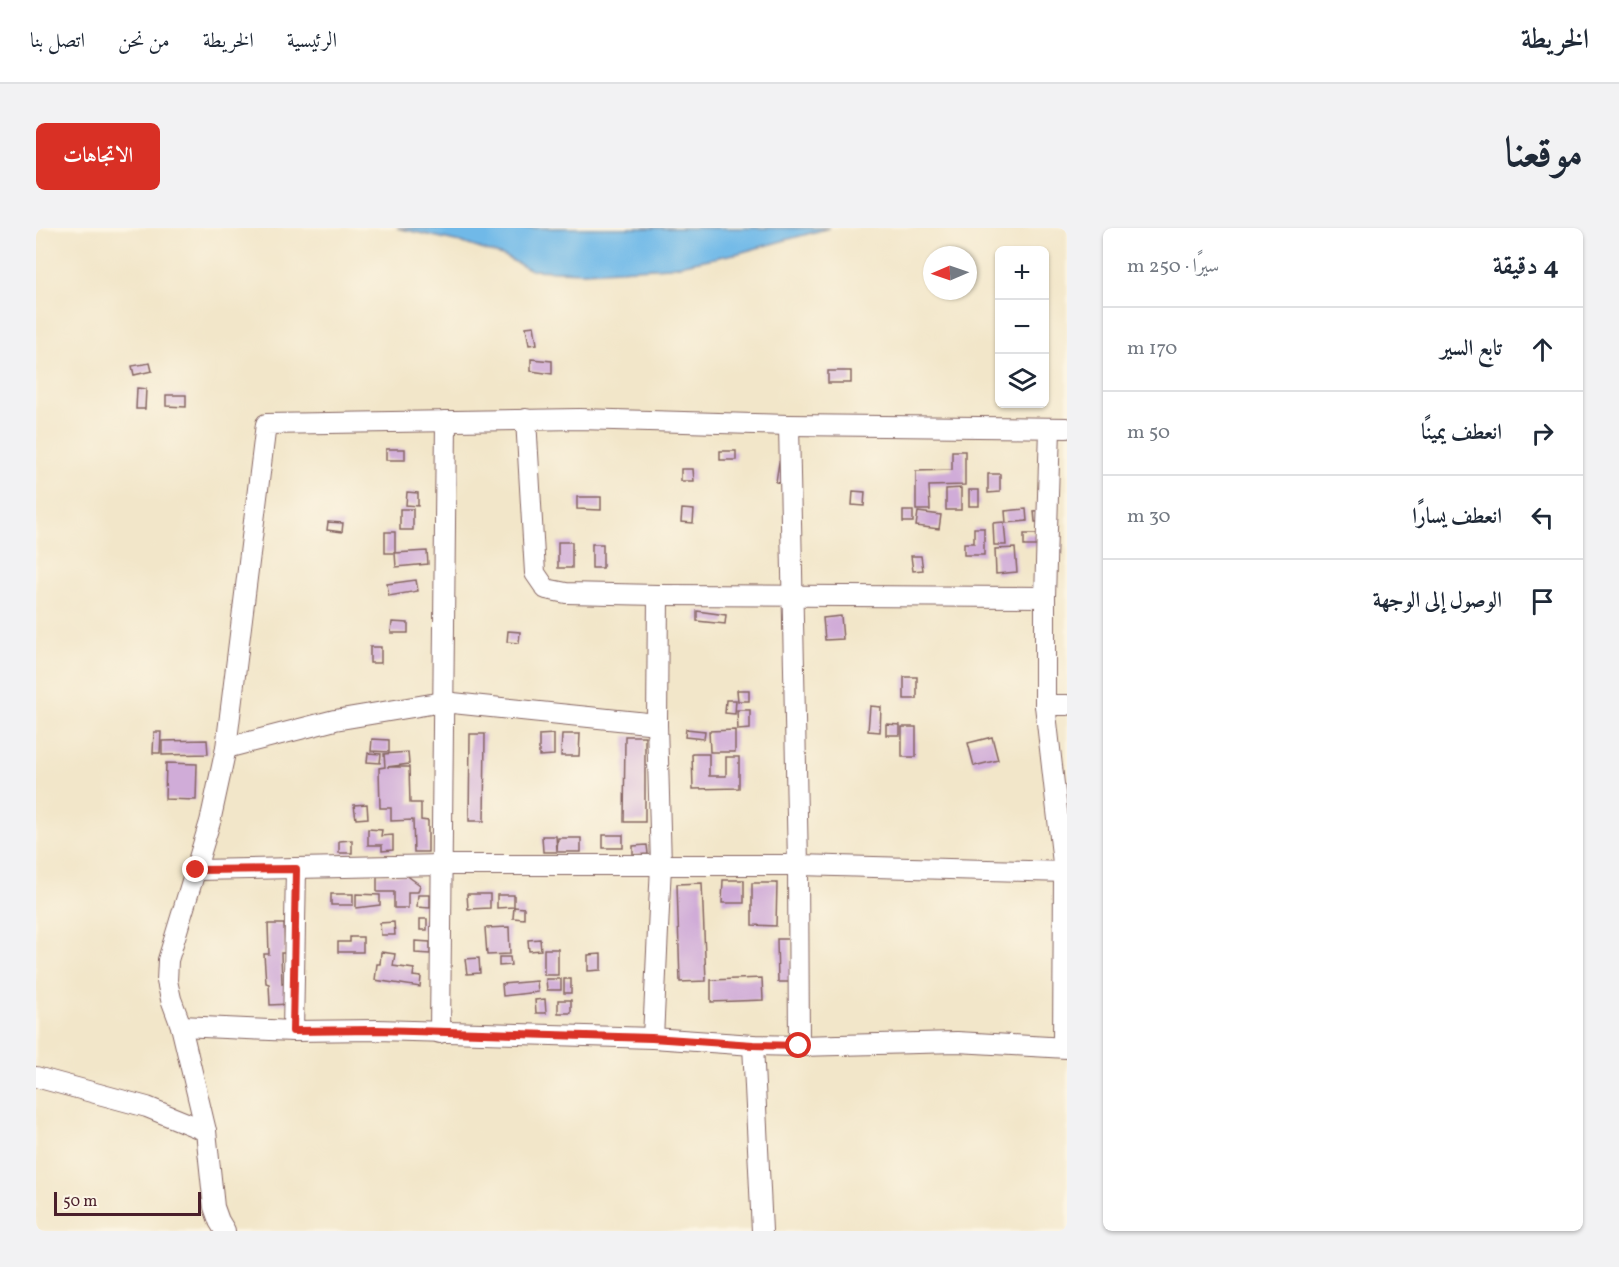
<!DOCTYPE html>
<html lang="ar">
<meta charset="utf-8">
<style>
:root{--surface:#fff;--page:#f2f2f3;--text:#1f2937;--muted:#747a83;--line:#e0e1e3;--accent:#d93025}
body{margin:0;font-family:Vollkorn,Amiri,serif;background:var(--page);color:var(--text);direction:rtl}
.controls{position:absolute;right:18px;top:18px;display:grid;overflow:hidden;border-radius:9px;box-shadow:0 2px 4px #0004}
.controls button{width:54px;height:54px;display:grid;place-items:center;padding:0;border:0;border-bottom:2px solid var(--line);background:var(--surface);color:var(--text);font:30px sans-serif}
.compass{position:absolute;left:887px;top:18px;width:54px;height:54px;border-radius:50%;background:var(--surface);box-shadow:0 2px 4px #0004;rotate:268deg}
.scale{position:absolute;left:18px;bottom:15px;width:147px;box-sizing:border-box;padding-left:6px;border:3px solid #4a1f2b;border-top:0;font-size:16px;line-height:21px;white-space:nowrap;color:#4a1f2b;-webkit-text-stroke:4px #fcf5e5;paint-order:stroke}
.stop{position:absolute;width:18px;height:18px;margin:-14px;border:4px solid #d93025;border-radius:50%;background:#fff}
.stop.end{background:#d93025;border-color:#fff;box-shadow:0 2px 6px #0008}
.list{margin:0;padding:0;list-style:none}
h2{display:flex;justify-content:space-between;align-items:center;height:78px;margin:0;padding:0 24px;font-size:26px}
h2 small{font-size:20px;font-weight:400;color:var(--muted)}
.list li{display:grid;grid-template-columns:39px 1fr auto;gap:18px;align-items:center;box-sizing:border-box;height:84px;padding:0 24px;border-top:2px solid var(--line)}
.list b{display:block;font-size:22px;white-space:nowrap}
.list em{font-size:20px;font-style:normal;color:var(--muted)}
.icon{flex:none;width:33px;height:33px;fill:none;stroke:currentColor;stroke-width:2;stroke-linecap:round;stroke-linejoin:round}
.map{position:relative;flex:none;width:1031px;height:1003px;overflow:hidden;direction:ltr;border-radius:9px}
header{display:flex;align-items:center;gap:36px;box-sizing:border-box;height:84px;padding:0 30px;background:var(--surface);border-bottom:2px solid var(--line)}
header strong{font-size:28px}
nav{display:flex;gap:33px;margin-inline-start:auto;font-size:21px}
.intro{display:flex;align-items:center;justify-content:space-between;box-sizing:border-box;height:144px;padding:0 36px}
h1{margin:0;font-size:42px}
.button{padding:15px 27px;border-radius:9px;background:var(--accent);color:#fff;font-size:21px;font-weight:700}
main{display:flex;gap:36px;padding:0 36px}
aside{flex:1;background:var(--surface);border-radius:9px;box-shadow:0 2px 4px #0004}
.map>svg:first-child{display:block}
.water{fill:#6fb9e8;stroke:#5c6c8a;stroke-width:1.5}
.building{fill:#d0acd8}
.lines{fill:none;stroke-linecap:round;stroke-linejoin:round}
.minor-casing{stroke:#856562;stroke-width:22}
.minor{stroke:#fff;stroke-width:20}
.route{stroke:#d93025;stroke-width:8}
</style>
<header>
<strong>الخريطة</strong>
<nav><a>الرئيسية</a><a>الخريطة</a><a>من نحن</a><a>اتصل بنا</a></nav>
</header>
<div class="intro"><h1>موقعنا</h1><a class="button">الاتجاهات</a></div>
<main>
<aside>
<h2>4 دقيقة<small>سيرًا · 250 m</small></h2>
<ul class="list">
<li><svg class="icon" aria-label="ahead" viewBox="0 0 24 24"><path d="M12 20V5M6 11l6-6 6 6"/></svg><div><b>تابع السير</b></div><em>170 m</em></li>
<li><svg class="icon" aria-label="right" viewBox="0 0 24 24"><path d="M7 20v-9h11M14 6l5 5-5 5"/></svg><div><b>انعطف يمينًا</b></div><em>50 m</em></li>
<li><svg class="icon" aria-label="left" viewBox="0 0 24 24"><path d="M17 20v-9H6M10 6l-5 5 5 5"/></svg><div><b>انعطف يسارًا</b></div><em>30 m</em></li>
<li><svg class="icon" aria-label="arrive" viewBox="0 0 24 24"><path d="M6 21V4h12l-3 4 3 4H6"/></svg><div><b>الوصول إلى الوجهة</b></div></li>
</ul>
</aside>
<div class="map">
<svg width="1031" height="1003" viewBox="0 0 1031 1003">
<rect width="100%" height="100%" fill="#fcf5e5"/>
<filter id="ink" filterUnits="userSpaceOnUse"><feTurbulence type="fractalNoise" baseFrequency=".0167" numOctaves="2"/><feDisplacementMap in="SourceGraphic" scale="12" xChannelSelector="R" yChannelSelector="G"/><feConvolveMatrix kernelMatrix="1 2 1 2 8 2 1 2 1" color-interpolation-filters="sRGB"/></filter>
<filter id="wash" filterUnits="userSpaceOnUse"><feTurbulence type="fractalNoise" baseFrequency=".008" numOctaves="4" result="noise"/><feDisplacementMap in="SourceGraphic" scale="24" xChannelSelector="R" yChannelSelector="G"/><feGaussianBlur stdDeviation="1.35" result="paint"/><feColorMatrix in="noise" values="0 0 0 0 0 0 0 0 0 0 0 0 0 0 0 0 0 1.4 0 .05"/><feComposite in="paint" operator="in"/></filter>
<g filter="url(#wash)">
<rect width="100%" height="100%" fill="#f2e6c9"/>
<polygon class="water" points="361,0 793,0 703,25 633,39 548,44 495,42 469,29 424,14"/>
<g id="blocks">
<g class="building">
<polygon points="498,98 501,116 493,117 490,99"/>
<polygon points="495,131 516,133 516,146 495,143"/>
<polygon points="114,135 116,143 98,147 96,138"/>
<rect x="792" y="143" width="23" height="12"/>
<polygon points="101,160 110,161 109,181 100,181"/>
<polygon points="130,167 150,167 150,179 130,178"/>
<rect x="350" y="221" width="19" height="11"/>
<rect x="684" y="223" width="16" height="9"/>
<polygon points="916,223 929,223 929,257 893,258 894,282 880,282 880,243 916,242"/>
<polygon points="743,234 752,234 750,255 740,254"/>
<polygon points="645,241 657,241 658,253 645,253"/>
<polygon points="952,246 964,246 964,264 952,265"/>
<polygon points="925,260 925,282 910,282 910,261"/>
<rect x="933" y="262" width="10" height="16"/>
<polygon points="817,263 829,264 828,278 816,277"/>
<polygon points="371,264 382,265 382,278 370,277"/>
<polygon points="541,269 565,269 565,282 541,281"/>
<rect x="364" y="281" width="13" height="21"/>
<polygon points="646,281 658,282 657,295 645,294"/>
<polygon points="990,281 991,293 970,295 969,283"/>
<polygon points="1009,282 1009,294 999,294 998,283"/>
<rect x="867" y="283" width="10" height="11"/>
<polygon points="882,284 905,287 903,301 880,298"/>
<polygon points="292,294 307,295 306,304 291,302"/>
<polygon points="968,294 970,317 958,317 957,295"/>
<polygon points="938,300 948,300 948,327 928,327 928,315 938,315"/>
<rect x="349" y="304" width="10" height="21"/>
<rect x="988" y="306" width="15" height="12"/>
<rect x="522" y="314" width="14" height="26"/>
<rect x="556" y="316" width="11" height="24"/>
<polygon points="979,320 981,344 960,346 959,321"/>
<polygon points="391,323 392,336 360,339 359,325"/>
<polygon points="875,328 885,328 887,342 877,343"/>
<polygon points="380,352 382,363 353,368 351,356"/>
<polygon points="661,383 690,387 689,396 661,393"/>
<polygon points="805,388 807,411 789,412 787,390"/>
<polygon points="356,394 372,395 372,405 355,405"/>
<polygon points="472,403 484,404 483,415 471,414"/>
<rect x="334" y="419" width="11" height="16"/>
<rect x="868" y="449" width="13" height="22"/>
<polygon points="701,462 713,462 713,473 702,473"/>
<polygon points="690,472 700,472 699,486 689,485"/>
<polygon points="834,478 845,479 844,504 832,503"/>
<polygon points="701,482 714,482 714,501 702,502"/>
<polygon points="850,496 864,497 864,507 850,507"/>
<rect x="866" y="499" width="14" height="30"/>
<polygon points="650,501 669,503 668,511 649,509"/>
<polygon points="699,502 699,524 674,524 673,503"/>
<polygon points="118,504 125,504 124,525 117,525"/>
<polygon points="434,506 449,506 448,593 433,593"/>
<polygon points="518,506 518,527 503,528 503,507"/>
<polygon points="526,506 544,506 543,528 525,528"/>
<polygon points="589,508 609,508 609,594 588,594"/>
<polygon points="956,509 962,532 938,538 932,515"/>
<polygon points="336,511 353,512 353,524 335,523"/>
<polygon points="171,512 172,526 126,527 126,513"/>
<polygon points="372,524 373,536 351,539 373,539 374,575 385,575 385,592 392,593 392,624 378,624 377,592 355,593 355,580 344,580 343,540 349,539 348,526"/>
<polygon points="332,525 345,526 344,535 331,534"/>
<polygon points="656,526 673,526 673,548 690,548 690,529 703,529 703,560 657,561"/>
<polygon points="130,535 161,536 160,572 129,571"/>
<polygon points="331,576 332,590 320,591 318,577"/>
<polygon points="332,601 346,602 345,608 357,607 357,622 346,623 346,617 332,617"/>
<rect x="567" y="607" width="20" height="13"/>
<polygon points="506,608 520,608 521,623 522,610 545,610 545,624 507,624"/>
<polygon points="316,612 316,625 303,625 303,613"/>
<polygon points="611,617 612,626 597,627 597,618"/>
<polygon points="341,647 370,647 384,657 382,664 372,664 372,680 358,680 358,664 341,664"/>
<polygon points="687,652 708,652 708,675 686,675"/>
<polygon points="666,655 670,753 644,754 641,656"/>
<polygon points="716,655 741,655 740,698 716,697"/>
<rect x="295" y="666" width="22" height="11"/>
<polygon points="320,666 344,667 344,677 320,680"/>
<polygon points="431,666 454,666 454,680 432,681"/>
<polygon points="382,667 394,667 394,680 381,679"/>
<polygon points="461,667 478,667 478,679 461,680"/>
<polygon points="478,679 488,680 488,691 477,690"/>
<rect x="384" y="691" width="7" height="11"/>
<polygon points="358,694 359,707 345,707 344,695"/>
<polygon points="232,696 248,696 249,725 245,725 246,756 252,755 253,776 234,777 233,756 230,755 228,726 233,726"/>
<polygon points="473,699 474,726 451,727 449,700"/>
<polygon points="314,709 327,709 327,724 302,724 302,714 314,714"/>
<polygon points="504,711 505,722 493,723 492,712"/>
<polygon points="741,711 754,711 755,754 742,754"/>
<polygon points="379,713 394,714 394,726 379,725"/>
<rect x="508" y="721" width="14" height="26"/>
<polygon points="345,724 359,726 357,738 378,741 377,748 385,749 384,759 339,752 341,736 344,736"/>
<polygon points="565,726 565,742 552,743 552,727"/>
<polygon points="463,729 474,729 475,737 463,738"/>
<polygon points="443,730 444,745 431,746 429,731"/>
<polygon points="726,750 727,772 675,774 675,752"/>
<polygon points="510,751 525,751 525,762 511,762"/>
<rect x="528" y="751" width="7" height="14"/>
<polygon points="501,753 502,764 467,768 466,756"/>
<polygon points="509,771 510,785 500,785 499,772"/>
<rect x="522" y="772" width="13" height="13"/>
</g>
</g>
</g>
<g filter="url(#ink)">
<use href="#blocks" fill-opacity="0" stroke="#856562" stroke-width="1.5"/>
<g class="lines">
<g class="minor-casing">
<g id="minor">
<polyline points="490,191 499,345 510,361 530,365 622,367 1009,369"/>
<polyline points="753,197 762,637 763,818"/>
<polyline points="1014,200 1009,369 1009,477 1028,644 1027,819"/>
<polyline points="1009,477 1031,477"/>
<polyline points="190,520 299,492 407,474 621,496"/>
<polyline points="160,642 406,637 762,637 1031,644"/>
<polyline points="145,798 257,803 341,802 617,810 717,817 763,818 921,814 1031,820"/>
<polyline points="257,803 260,641"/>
<polyline points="404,805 410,193"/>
<polyline points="617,810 625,637 621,496 622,367"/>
<polyline points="717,817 726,1003"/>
<polyline points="0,849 111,879 170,903"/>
<polyline points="189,1003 183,993 178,979 170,903 145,798 135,771 131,753 132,732 174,594 190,520 230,196 543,191 753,197 1031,200"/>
</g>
</g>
<use href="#minor" class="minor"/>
</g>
</g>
<g class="lines" filter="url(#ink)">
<polyline class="route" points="160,642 260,641 257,803 341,802 616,810 717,817 763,818"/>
</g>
</svg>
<div class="controls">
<button>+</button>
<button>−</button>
<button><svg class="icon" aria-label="layers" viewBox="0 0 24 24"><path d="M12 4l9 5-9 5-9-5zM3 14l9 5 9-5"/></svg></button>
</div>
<svg class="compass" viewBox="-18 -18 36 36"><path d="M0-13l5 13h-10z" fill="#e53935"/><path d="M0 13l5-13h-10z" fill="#747a83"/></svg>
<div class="scale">50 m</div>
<div class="stop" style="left:763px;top:818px"></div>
<div class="stop end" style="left:160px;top:642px"></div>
</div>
</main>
